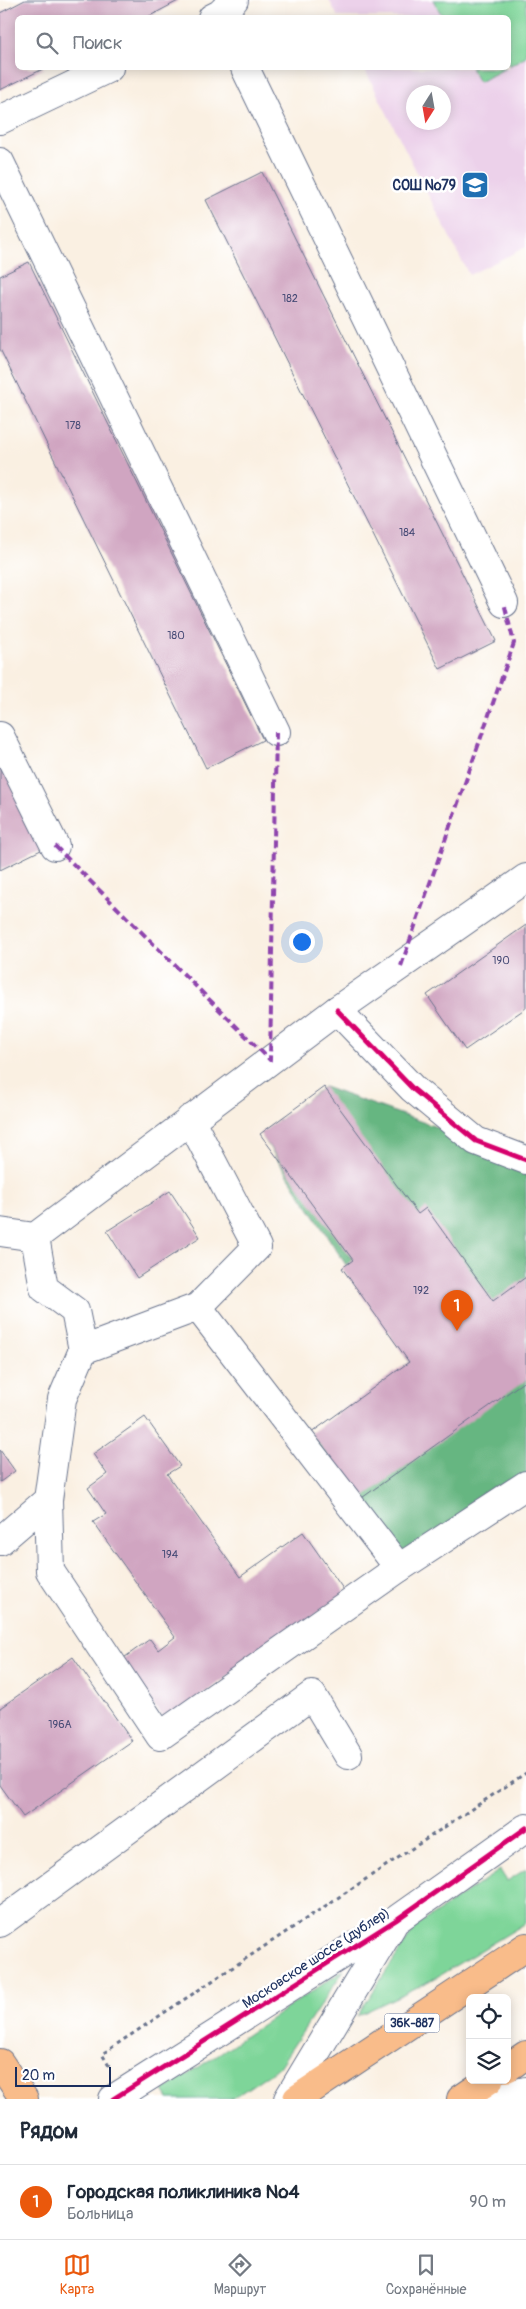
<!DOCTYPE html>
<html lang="ru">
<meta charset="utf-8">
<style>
:root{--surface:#fff;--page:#f6f6f7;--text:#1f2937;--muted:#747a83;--line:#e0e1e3;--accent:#ea580c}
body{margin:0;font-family:Pangolin,sans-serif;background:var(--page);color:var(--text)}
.controls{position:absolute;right:15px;bottom:15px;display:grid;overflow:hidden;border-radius:8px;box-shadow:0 2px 12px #0003}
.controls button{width:45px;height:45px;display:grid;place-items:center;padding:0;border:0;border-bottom:1px solid var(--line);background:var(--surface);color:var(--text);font:25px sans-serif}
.compass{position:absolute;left:406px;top:85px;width:45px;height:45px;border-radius:50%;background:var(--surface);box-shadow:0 2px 12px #0003;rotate:191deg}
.scale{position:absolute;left:15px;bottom:12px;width:96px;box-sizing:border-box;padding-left:5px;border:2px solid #1b2f5e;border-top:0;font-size:14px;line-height:18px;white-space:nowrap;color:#1b2f5e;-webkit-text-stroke:4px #fff;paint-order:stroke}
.you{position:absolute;left:301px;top:941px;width:18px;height:18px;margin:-12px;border:4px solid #fff;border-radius:50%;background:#1a73e8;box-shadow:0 0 0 8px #1a73e833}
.badge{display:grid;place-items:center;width:32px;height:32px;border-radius:50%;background:var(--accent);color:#fff;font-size:16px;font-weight:700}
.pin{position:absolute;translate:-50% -41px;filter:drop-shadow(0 1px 2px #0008)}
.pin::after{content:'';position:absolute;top:26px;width:18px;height:15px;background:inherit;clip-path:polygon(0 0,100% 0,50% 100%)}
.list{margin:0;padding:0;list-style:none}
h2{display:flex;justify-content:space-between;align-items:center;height:65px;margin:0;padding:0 20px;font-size:21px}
h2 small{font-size:16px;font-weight:400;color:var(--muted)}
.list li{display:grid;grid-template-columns:32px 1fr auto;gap:15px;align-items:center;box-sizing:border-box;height:75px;padding:0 20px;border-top:1px solid var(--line)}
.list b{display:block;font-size:19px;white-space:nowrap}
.list p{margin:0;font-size:16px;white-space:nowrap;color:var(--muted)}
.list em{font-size:16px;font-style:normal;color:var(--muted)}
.icon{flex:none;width:28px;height:28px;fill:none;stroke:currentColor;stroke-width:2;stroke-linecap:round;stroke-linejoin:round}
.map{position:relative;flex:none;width:526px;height:2099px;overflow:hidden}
.search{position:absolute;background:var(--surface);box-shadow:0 2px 12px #0003;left:15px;right:15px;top:15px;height:55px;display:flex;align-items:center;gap:12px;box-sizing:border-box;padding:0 18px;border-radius:8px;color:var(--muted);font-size:19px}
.sheet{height:140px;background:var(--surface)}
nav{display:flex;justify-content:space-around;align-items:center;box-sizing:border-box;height:70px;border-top:1px solid var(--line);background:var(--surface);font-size:14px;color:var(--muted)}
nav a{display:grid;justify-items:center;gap:2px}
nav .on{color:var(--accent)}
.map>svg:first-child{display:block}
.built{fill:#ecd1ea;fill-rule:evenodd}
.green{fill:#7ed599;stroke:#4c827c}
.forest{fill:#66b681;stroke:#407270}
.building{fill:#d0a5c1}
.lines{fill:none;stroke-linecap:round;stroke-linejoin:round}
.minor-casing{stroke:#69738c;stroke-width:30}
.major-casing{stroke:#69738c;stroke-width:30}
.path{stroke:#69738c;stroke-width:3;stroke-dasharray:4 4;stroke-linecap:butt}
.minor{stroke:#fff;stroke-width:28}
.major{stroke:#f9bc8a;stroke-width:28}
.quiet{stroke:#8e44ad;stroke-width:4;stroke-dasharray:8 4;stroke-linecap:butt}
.cycleway-casing{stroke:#fff;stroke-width:8}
.cycleway{stroke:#d6006c;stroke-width:5}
.labels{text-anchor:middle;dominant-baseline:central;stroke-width:5;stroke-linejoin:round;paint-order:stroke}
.number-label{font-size:11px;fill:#484c77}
.shield{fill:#fff;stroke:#5f6d8e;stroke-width:1}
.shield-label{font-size:12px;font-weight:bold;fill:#1b2f5e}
.poi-label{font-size:14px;font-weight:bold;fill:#1b2f5e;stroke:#fff;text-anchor:end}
.street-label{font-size:14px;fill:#1b2f5e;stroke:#fff}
</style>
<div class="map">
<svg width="526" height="2099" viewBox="0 0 526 2099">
<rect width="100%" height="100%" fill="#fff"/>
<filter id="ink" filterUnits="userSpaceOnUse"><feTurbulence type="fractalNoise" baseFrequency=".02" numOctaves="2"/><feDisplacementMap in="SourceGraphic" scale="10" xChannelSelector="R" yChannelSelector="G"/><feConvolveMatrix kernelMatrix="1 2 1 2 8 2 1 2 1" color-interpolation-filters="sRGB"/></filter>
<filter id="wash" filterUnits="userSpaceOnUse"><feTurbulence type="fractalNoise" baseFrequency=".0096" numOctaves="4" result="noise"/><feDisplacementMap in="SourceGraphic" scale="20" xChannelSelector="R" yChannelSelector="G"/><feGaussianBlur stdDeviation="1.12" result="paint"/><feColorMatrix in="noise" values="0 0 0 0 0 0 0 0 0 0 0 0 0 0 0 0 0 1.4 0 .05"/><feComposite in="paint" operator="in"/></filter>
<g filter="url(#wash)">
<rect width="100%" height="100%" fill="#faf0e2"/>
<path class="built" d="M329 0H526V247L469 275 364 68H508V18L338 17ZM414 92H444V122H414Z"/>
<g class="green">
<polygon points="433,0 526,0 526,56 509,66 508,18 443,17"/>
<polygon points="471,68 506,68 479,82"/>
<polygon points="526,1869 526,1923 430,1981 357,2016 416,1926 500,1870 507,1881"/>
<polygon points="344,1970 279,2067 232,2099 168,2099 163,2091"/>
</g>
<polygon class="forest" points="324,1087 476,1141 526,1173 526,1485 399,1568 306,1448 409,1362 261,1134"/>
<g id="blocks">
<g class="building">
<polygon points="25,0 178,0 178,1 146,18 18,18 18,68 45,68 0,90 0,13"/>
<polygon points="262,172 496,641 440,669 206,200"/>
<polygon points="29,262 263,740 206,768 0,349 0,276"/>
<polygon points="0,759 45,848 0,870"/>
<polygon points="526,925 526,1008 465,1050 427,995"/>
<polygon points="324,1087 418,1214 426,1208 493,1301 526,1277 526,1380 359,1500 311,1433 409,1362 342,1268 353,1260 260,1134"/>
<polygon points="170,1191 200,1237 137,1278 107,1231"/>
<polygon points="145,1417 180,1466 167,1474 240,1577 303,1532 346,1593 165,1721 121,1660 150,1639 158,1650 175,1637 93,1522 106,1514 88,1488 107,1474 93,1454"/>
<polygon points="0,1450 15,1471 0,1482"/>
<polygon points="73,1657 132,1741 23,1817 0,1785 0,1708"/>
</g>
</g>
</g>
<g filter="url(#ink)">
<use href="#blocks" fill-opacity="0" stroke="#69738c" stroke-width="1"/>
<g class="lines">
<g class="minor-casing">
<g id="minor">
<polyline points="212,18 220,14 234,0"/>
<polyline points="245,68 504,603"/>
<polyline points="0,120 109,68"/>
<polyline points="0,162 276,732"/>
<polyline points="0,736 55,846"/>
<polyline points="337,1010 413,1089 476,1141 526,1160"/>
<polyline points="0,1232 35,1237 337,1010 526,878"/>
<polyline points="35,1237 44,1288 75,1311 83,1350 198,1307 257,1247 190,1119"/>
<polyline points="198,1307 399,1568 526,1485"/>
<polyline points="83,1350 62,1399 48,1500 50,1571 160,1736 399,1568"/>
<polyline points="0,1541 48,1500"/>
<polyline points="0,1923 312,1695 348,1755"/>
<polyline points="113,2099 396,1920 526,1828"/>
<polyline points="288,2099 392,1926"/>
<polyline points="491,2099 526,2091"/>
</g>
</g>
<g class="major-casing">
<g id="major">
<polyline points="0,2063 24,2099"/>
<polyline points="507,2068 526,2055"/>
<polyline points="297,2099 526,1947"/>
<polyline points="461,2099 489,2080"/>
</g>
</g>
<polyline class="path" points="109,2066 102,2054 526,1773"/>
<use href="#minor" class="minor"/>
<use href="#major" class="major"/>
<g class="quiet">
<polyline points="55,846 270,1060 276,732"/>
<polyline points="401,966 514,643 504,603"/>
</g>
<g class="cycleway-casing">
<g id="cycleway">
<polyline points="337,1010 413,1089 476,1141 526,1160"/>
<polyline points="113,2099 396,1920 526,1828"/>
</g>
</g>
<use href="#cycleway" class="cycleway"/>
</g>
</g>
<defs>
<g id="school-square" transform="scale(1.4375)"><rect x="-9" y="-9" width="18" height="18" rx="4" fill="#1f6fb2" stroke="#fff"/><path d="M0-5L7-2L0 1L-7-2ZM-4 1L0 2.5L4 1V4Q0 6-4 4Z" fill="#fff"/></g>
</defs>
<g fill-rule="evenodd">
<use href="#school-square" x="475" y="185"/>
</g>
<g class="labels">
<g class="number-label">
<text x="290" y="298">182</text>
<text x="73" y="425">178</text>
<text x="407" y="532">184</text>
<text x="176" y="635">180</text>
<text x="501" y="960">190</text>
<text x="421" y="1290">192</text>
<text x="170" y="1554">194</text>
<text x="60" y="1724">196А</text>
</g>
<rect class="shield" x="384.5" y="2013.5" width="55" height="19" rx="4"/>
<g class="shield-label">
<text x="412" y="2023">36К-887</text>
</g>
<g class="poi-label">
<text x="456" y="185">СОШ №79</text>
</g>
<g class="street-label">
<text transform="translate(316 1958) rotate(-33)">Московское шоссе (дублер)</text>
</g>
</g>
</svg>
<div class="controls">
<button><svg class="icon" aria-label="locate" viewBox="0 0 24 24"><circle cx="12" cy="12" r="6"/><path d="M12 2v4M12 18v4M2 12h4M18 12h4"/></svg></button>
<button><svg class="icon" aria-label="layers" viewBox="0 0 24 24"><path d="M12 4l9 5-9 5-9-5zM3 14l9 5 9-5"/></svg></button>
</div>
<svg class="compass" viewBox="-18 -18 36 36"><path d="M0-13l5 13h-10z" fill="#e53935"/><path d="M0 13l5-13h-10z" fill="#747a83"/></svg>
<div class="scale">20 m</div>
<div class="you"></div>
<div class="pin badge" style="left:457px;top:1331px">1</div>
<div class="search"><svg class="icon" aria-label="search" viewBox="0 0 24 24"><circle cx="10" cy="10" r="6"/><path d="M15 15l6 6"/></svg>Поиск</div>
</div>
<section class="sheet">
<h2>Рядом<small></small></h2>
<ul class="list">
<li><span class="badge">1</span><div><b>Городская поликлиника №4</b><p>Больница</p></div><em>90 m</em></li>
</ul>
</section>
<nav>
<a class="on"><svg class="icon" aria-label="map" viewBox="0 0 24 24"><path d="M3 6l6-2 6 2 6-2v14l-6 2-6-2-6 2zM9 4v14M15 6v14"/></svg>Карта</a>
<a><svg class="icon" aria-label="directions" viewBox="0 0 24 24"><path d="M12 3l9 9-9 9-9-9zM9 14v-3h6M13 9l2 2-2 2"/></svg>Маршрут</a>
<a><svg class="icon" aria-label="saved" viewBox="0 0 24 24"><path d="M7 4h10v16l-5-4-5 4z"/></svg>Сохранённые</a>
</nav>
